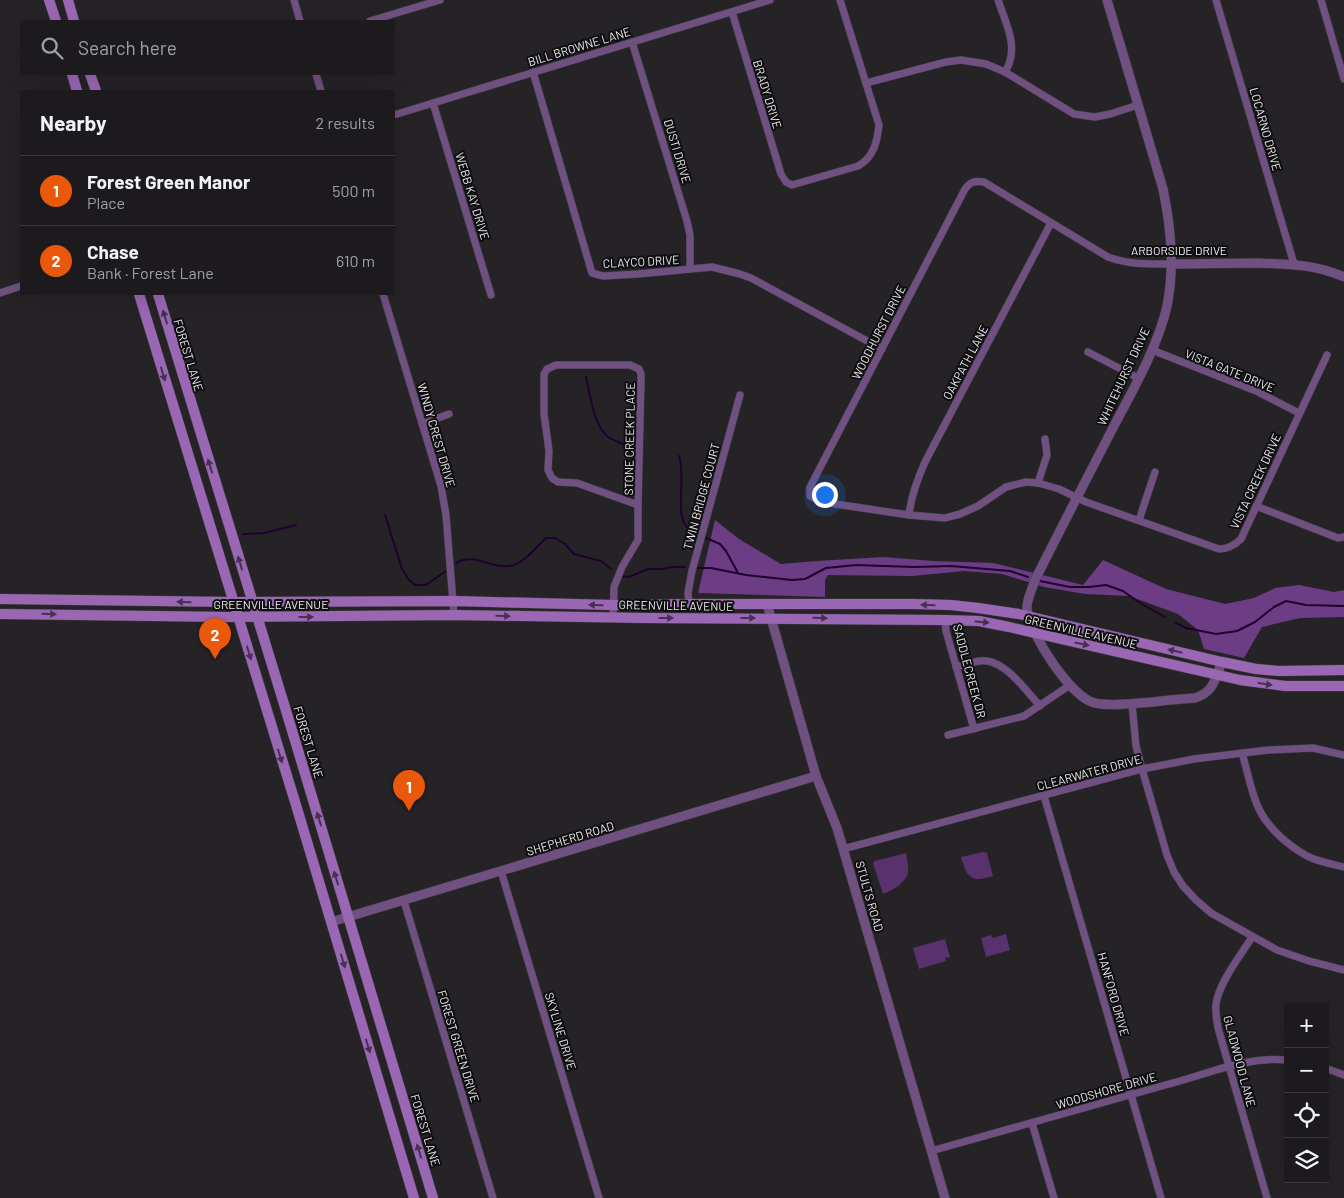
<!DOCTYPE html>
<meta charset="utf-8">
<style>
:root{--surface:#1c1a1d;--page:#252326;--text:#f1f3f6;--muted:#a0a1a4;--line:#3a383b;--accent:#ea580c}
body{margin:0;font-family:Barlow,sans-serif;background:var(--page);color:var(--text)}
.controls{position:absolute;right:15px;bottom:15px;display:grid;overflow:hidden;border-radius:0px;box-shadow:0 5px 20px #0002}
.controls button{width:45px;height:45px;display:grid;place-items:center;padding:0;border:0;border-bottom:1px solid var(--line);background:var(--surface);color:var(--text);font:25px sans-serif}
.you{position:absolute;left:824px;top:494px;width:18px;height:18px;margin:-12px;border:4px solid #fff;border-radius:50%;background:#1a73e8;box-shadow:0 0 0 8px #1a73e833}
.badge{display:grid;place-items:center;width:32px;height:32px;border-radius:50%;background:var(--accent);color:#fff;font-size:16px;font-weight:700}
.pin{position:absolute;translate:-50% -41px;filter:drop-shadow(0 1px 2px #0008)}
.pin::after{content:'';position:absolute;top:26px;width:18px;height:15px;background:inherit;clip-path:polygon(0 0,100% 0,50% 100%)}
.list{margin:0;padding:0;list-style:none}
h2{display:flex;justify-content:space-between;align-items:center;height:65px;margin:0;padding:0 20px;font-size:21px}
h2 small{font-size:16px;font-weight:400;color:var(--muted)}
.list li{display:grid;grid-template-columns:32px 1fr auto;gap:15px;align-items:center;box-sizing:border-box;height:70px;padding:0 20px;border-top:1px solid var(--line)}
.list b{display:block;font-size:19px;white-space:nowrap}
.list p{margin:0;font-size:16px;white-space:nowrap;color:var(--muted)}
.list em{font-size:16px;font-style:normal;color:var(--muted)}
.icon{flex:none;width:28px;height:28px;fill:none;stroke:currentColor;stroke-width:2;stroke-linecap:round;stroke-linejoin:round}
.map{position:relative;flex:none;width:1344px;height:1198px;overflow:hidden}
.search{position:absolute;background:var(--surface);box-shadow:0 5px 20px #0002;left:20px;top:20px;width:375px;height:55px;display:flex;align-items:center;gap:12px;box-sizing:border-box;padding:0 18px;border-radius:0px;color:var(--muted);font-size:19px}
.panel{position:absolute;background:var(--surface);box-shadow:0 5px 20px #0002;left:20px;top:90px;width:375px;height:205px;border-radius:0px}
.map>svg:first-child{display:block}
.green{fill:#59316c}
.forest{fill:#6c3c85}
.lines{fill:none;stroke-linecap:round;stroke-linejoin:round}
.stream{stroke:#20002f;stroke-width:2}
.minor-casing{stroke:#423f43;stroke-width:8}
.tertiary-casing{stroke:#423f43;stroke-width:10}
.secondary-casing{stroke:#423f43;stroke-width:11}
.minor{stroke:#705080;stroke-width:7}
.tertiary{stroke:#705080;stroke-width:9}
.secondary{stroke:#9a67b5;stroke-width:10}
.oneway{fill:#463151}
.labels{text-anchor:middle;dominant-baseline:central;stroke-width:4;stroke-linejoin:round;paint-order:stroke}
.street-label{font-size:12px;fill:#ebe9ec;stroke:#0e0d0f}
</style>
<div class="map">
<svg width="1344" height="1198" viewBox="0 0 1344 1198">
<rect width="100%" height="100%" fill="#262327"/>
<g class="green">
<path d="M983 852 987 853 993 876C971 883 967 878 961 857Z"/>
<path d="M906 853C907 859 909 867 908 873 905 883 892 891 883 894L873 863 875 861Z"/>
<polygon points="1006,934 1010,950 986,957 981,938 991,935 993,938"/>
<polygon points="945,939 950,957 945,958 946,961 919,969 913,948"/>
</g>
<polygon class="forest" points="715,520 739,539 781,564 817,561 883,557 933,561 993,563 1083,585 1103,560 1166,589 1225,604 1254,598 1275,588 1299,585 1334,592 1344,590 1344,617 1300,618 1262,627 1244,658 1204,649 1198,630 1178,614 1129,596 1085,594 1044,587 1002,574 964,571 912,576 828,575 825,580 825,597 698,593"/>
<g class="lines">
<g class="stream">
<path d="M586 377C590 394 593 423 607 436 612 440 619 442 625 445"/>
<path d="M679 456C686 472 675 512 686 526 689 529 693 531 696 532"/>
<polyline points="385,515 402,569 408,579 415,585 426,585 446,571"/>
<polyline points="243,534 264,533 296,525"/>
<polyline points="706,538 720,544 726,551 738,573"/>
<path d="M456 563C476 552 490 569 509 566 524 564 535 548 546 538H555L565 544 574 554 601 561 611 569"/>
<polyline points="697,568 711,568 746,575 792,580 805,579 826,568 856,565 914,567 951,566 1010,571 1028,577"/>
<polyline points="621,576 629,577 648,569 663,569 671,567 685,567"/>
<polyline points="1040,581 1070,587 1089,587 1106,585 1123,591 1140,603 1165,617"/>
<polyline points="1176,623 1186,628 1216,634 1237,631 1255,622 1274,607 1286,601 1306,605 1344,606"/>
</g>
<g class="minor-casing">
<g id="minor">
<polyline points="294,0 300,21"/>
<path d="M998 0C1006 24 1020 48 1005 72"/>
<polyline points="1216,0 1294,264"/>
<polyline points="1321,0 1344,79"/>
<path d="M732 12 781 174 786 182 792 185 858 166C874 157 877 142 879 125L840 0"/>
<polyline points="370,21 440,0"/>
<polyline points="632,42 687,221 690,235 690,269"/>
<polyline points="533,72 592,273 603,276 638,274 712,267 740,274 751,278 882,349"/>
<polyline points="316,74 321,91"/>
<polyline points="866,83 946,62 961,60 986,64 1005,72 1074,114 1095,117 1110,114 1138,105"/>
<polyline points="433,103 491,295"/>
<polyline points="394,115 770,0"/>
<path d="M1172 264C1149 264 1130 265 1108 257L984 182C975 181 971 181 965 189L810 487V496L822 502 909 515 945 518 960 514 978 506 1006 487 1026 482 1038 483 1059 489 1086 502 1219 549C1228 549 1234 546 1241 539L1327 355"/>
<polyline points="0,293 21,286"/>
<polyline points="383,294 441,486 446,515 454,615"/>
<polyline points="1152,350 1256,391 1299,413"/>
<polyline points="1088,352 1138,378"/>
<polygon points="556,365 630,365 639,369 641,374 641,381 638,505 577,483 558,482 552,478 548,470 549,451 544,414 544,374 547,369"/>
<polyline points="422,424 449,414"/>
<polyline points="1038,483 1047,455 1045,439"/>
<polyline points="1256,506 1338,538 1344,537"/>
<path d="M909 515C911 496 917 480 925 462L1051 223"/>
<polyline points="1139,520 1155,472"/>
<polyline points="689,604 688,593 692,571 740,395"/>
<polyline points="613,617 614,587 622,567 638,540 638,505"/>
<polyline points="945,620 946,631 974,729"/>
<path d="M956 667C965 665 977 659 987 661 1008 664 1026 691 1040 706"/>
<polyline points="1132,704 1136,746 1142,769 1167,855 1174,872 1183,886 1196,900 1211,913 1277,950 1309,961 1344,970"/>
<polyline points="948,735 1024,716 1070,685"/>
<path d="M1242 753C1248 772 1251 794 1260 811 1270 830 1289 846 1307 856 1319 862 1332 864 1344 867"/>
<polyline points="1044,796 1161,1198"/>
<polyline points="843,849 1142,769 1194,759 1268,750 1313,748 1344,755"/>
<polyline points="501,871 599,1198"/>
<polyline points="404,901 493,1198"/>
<path d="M1252 937C1240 956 1219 983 1216 1004 1215 1012 1217 1021 1218 1028L1267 1198"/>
<polyline points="1325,1068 1344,1075"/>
<polyline points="1032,1123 1054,1198"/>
<path d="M931 1151C1010 1129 1090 1106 1169 1084 1208 1074 1246 1056 1288 1060"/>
</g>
</g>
<g class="tertiary-casing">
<g id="tertiary">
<path d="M1107 0 1163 189C1171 227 1175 267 1167 306 1158 346 1134 388 1115 424 1088 476 1061 528 1035 580 1032 590 1026 600 1027 610 1030 634 1071 698 1095 703 1112 707 1136 703 1153 702 1167 700 1181 699 1195 698 1214 692 1215 679 1222 662"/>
<path d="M1172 264C1200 264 1228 263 1257 263 1288 264 1315 264 1344 277"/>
<polyline points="767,604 816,776 837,828 945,1198"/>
<polyline points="331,922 816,776"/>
</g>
</g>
<g class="secondary-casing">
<g id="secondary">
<polyline points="49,0 56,21"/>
<polyline points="68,0 74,21"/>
<polyline points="72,74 77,91"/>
<polyline points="90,74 96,91"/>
<polyline points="139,294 296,805 414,1198"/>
<polyline points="158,294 284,704 433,1198"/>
<polyline points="0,599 233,602 453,601 613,605 689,604 914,604 951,605 978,608 1019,614 1222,662 1256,669 1279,671 1344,670"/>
<polyline points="0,614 230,617 454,615 645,618 945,620 979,621 1009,627 1240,680 1285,686 1344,686"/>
</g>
</g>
<use href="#minor" class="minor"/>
<use href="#tertiary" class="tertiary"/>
<use href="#secondary" class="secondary"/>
</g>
<defs><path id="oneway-solid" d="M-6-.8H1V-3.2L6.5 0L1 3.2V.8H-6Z" transform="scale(1.25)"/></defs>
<g class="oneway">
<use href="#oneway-solid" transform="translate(165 317) rotate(-107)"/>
<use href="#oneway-solid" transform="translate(163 374) rotate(73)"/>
<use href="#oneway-solid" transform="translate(210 466) rotate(-107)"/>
<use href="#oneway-solid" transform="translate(240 563) rotate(-107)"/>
<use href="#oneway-solid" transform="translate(184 602) rotate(-179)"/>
<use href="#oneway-solid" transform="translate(596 605) rotate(-179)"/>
<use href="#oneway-solid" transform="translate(928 605) rotate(-178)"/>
<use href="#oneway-solid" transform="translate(49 614) rotate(1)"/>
<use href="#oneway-solid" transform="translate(503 616) rotate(1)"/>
<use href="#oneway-solid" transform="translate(306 617)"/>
<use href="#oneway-solid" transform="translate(666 618)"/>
<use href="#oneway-solid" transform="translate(748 618)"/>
<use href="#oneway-solid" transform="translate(820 618) rotate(1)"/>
<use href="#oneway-solid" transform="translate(982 622) rotate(6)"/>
<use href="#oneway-solid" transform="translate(1082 644) rotate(12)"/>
<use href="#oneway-solid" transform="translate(1175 651) rotate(-167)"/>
<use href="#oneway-solid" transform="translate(249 653) rotate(73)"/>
<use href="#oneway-solid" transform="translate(1265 684) rotate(9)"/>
<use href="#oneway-solid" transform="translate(280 756) rotate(73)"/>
<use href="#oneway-solid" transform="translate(319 819) rotate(-107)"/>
<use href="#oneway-solid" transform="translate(336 878) rotate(-107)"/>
<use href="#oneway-solid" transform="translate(343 961) rotate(73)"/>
<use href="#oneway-solid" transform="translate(368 1046) rotate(73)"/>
<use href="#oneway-solid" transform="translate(419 1151) rotate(-107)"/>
</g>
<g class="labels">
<g class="street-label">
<text transform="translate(579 46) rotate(-17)">BILL BROWNE LANE</text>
<text transform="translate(768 94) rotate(73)">BRADY DRIVE</text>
<text transform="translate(1266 129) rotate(74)">LOCARNO DRIVE</text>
<text transform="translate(678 151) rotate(73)">DUSTI DRIVE</text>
<text transform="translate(473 196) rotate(73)">WEBB KAY DRIVE</text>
<text x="1179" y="250">ARBORSIDE DRIVE</text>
<text transform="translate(641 261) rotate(-3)">CLAYCO DRIVE</text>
<text transform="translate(878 332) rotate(-63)">WOODHURST DRIVE</text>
<text transform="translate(189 355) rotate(73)">FOREST LANE</text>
<text transform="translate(965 362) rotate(-62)">OAKPATH LANE</text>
<text transform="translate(1230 370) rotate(22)">VISTA GATE DRIVE</text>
<text transform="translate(1123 376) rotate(-65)">WHITEHURST DRIVE</text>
<text transform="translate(437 435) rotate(74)">WINDY CREST DRIVE</text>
<text transform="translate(629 439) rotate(-89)">STONE CREEK PLACE</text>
<text transform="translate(1255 481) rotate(-65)">VISTA CREEK DRIVE</text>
<text transform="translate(701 496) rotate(-75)">TWIN BRIDGE COURT</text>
<text x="271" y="604">GREENVILLE AVENUE</text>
<text transform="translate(676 605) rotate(1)">GREENVILLE AVENUE</text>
<text transform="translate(1081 631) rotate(13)">GREENVILLE AVENUE</text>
<text transform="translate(970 671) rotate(75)">SADDLECREEK DR</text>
<text transform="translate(309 742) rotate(73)">FOREST LANE</text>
<text transform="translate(1089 772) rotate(-15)">CLEARWATER DRIVE</text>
<text transform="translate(570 838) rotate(-17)">SHEPHERD ROAD</text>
<text transform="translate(870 896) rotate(74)">STULTS ROAD</text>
<text transform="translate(1114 994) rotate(74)">HANFORD DRIVE</text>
<text transform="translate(561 1031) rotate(73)">SKYLINE DRIVE</text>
<text transform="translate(459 1046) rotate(73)">FOREST GREEN DRIVE</text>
<text transform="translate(1240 1061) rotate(75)">GLADWOOD LANE</text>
<text transform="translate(1106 1090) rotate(-16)">WOODSHORE DRIVE</text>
<text transform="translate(426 1130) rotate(73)">FOREST LANE</text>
</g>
</g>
</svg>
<div class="controls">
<button>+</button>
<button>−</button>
<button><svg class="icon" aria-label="locate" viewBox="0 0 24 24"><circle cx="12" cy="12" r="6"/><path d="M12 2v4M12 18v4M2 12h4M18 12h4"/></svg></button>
<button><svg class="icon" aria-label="layers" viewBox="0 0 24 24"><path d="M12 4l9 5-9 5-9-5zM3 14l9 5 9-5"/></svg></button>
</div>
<div class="you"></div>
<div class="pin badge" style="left:409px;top:811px">1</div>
<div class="pin badge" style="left:215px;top:659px">2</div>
<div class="search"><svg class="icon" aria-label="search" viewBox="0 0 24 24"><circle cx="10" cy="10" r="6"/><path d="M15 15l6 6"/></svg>Search here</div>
<section class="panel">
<h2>Nearby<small>2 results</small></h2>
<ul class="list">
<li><span class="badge">1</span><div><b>Forest Green Manor</b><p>Place</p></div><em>500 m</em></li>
<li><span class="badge">2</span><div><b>Chase</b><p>Bank · Forest Lane</p></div><em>610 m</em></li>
</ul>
</section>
</div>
